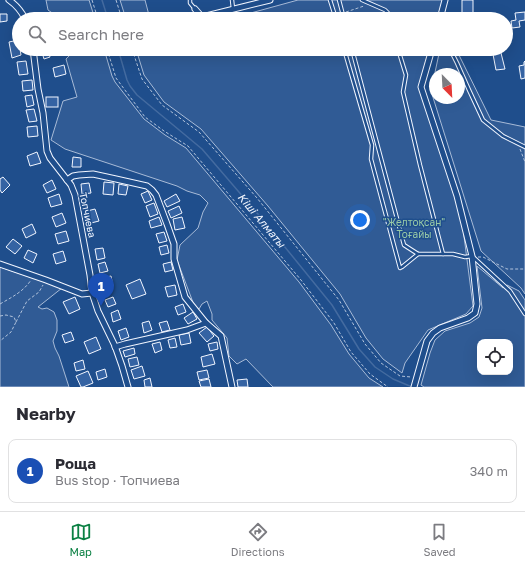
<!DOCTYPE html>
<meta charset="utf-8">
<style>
:root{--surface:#fff;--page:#f2f2f3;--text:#2b2b33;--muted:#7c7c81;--line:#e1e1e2;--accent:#0b8043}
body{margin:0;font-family:"Golos Text",sans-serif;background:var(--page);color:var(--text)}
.controls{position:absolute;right:12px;bottom:12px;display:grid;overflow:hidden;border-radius:8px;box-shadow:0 4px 16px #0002}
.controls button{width:36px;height:36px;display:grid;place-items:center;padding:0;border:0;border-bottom:1px solid var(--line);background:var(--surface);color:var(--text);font:20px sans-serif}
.compass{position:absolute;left:429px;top:68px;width:36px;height:36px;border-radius:50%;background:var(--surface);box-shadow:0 4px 16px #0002;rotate:156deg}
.you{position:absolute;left:360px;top:220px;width:14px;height:14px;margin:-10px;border:3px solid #fff;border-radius:50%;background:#1a73e8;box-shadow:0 0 0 6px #1a73e833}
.badge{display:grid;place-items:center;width:26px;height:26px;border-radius:50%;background:var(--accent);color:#fff;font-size:13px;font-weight:700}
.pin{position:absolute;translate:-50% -33px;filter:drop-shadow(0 1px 2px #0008)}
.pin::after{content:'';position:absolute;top:21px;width:14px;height:12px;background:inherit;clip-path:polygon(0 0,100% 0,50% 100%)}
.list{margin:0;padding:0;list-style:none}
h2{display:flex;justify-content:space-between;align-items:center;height:52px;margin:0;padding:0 16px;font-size:17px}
h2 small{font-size:13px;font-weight:400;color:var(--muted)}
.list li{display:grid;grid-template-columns:26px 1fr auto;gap:12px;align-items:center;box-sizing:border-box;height:64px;margin:0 8px 8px;padding:0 8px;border:1px solid var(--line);border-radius:8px}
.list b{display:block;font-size:15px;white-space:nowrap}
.list p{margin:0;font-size:13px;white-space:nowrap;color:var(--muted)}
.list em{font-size:13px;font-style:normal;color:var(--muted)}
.icon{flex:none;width:22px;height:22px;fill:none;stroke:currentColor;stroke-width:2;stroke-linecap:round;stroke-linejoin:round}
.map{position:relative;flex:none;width:525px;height:387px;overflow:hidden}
.search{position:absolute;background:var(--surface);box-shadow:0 4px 16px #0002;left:12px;right:12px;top:12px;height:44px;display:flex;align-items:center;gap:10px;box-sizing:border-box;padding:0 14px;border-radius:22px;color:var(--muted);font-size:15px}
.sheet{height:124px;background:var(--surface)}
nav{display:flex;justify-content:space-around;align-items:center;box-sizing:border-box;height:56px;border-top:1px solid var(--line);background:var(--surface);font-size:11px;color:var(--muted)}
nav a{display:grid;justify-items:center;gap:2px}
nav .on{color:var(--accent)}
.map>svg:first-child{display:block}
.built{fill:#305b95;stroke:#a8bbd7;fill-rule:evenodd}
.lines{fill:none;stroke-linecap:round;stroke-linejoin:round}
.stream{stroke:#446ba0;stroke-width:1.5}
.building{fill:#3563a3;stroke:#f2f6ff}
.service-casing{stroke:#f2f6ff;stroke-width:4.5}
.minor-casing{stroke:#f2f6ff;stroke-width:7}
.path{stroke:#b3c4dc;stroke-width:1;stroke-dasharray:3 2;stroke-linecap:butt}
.service{stroke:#1f4e8c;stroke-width:2.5}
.minor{stroke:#1f4e8c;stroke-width:5}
.labels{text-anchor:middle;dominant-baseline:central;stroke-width:3;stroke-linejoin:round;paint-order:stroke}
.street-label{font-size:10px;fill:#f2f6ff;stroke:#1f4e8c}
.park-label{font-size:10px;fill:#97c8a6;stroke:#1f4e8c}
.water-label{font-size:11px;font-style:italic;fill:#f2f6ff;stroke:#1f4e8c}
</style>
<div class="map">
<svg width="525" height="387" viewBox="0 0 525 387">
<rect width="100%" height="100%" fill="#1f4e8c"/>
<g class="built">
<polygon points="46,0 89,0 95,19 61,19 48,10"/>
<polygon points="120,0 145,0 150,19 126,19"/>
<polygon points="298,0 443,0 437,19 229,19"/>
<polygon points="76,49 104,49 112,76 115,82 144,119 165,135 186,148 299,282 331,325 349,354 369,378 383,387 273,387 246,359 237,364 229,356 227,338 212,320 212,314 207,301 202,304 199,309 194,305 177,260 180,245 198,228 203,212 208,203 200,195 187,191 177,186 65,149 51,140 63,101 77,97 66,59"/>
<polygon points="136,49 429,49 419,86 438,143 462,221 473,306 466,314 428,330 405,363 402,373 383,359 366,338 340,294 268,206 201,129 164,102 144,75"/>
<path d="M440 49H456L491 120 525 127V294L521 288 481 251 431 91ZM435 74H459V98H435Z"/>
<path d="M477 266 503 288 507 285 519 291 525 300V387H424L421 385 430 353 435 340 445 331 470 323 479 317 482 308ZM480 342H510V372H480Z"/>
<polygon points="0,267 62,288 38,307 42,309 47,308 54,312 57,320 57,331 53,341 55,348 59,356 69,387 0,387"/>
</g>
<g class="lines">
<g class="stream">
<polyline points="102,0 108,19"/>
<polyline points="118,49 127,80 130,86 137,95 202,149 263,220 332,305 359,349 375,367 393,379 412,387"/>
</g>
</g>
<g class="building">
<polygon points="462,0 473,0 473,13 462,14"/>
<polygon points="525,12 525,20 519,21 520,27 512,28 511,21 516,20 515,13"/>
<polygon points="0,14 7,14 7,21 0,22"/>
<polygon points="18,40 19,49 20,49 21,55 12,58 9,42"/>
<polygon points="41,49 48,49 50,57 44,59"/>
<polygon points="492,49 500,49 505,69 496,70"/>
<polygon points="26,61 28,74 19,75 17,62"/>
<polygon points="525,61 525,78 521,79 519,66 524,65 524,62"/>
<polygon points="64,65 66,74 55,77 53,68"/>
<polygon points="32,80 33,90 23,91 22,81"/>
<polygon points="32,95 34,105 27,107 25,96"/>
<rect x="46" y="97" width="12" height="10"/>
<polygon points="34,109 37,121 29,122 26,110"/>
<polygon points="37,126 38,136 28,137 27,127"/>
<polygon points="37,152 41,163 30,166 27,156"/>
<polygon points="73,157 81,158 81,167 72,167"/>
<polygon points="3,177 10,185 2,193 0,190 0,179"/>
<polygon points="52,180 56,189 47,193 43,185"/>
<polygon points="104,182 114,183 113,195 103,194"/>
<polygon points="89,183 91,193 82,194 81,184"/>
<polygon points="119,184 128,186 126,195 118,194"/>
<polygon points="148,191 152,200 145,203 141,194"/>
<polygon points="59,194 62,204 51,207 48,198"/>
<polygon points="176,194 180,201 167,207 164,201"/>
<polygon points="154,203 158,214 150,217 146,206"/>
<polygon points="179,206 182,213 171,218 168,211"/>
<polygon points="95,209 99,221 91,223 87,211"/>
<polygon points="62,213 66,223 56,227 52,217"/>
<polygon points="159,217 162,225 151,228 149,221"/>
<polygon points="182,217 185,228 175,230 173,219"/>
<polygon points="32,224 36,233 26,238 22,229"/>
<polygon points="66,231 69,241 58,244 55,234"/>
<polygon points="164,232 167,241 159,243 156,234"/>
<polygon points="13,239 22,246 15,254 6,247"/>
<polygon points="167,245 169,253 161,255 159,247"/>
<polygon points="103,248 105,258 97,260 95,249"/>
<polygon points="28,250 37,254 33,263 24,258"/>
<polygon points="63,251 66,261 56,264 53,254"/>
<polygon points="105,262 108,271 100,273 98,264"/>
<polygon points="171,262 173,270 165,272 163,264"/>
<polygon points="111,276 113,286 105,288 102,278"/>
<polygon points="140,279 146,294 132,299 126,285"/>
<polygon points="175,285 177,295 168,297 165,287"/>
<polygon points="75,297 80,309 69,314 63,302"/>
<polygon points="113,297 116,304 108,307 105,300"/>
<polygon points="183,304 186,312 178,315 175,307"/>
<polygon points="118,310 121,319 113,322 111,313"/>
<polygon points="193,312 197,319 188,324 184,318"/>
<polygon points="149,321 152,330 144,333 142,323"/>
<polygon points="167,321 170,330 162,332 159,323"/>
<polygon points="207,327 214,336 207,342 199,333"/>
<polygon points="126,328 129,337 121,340 118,331"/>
<polygon points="71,332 74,340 65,343 62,335"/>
<polygon points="189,333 191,343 181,345 179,335"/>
<polygon points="96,337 101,349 89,354 84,342"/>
<polygon points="175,338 177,347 170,348 168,340"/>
<polygon points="160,342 162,350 155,353 152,344"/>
<polygon points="217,342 218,349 210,351 208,344"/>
<polygon points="134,348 135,354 125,357 123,351"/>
<polygon points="212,354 215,364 203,367 201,357"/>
<polygon points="137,357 139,365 130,367 128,359"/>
<polygon points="83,360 85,369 76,371 74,363"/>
<polygon points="142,366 145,376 134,379 131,370"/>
<polygon points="105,369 107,377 98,380 96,372"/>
<polygon points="207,370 209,378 199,380 197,372"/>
<polygon points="88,371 93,383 83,387 81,387 76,376"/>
<polygon points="150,378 152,387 145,387 144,380"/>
<polygon points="209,379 211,387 201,387 199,381"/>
<polygon points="247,379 248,387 238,387 237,380"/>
</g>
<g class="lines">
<g class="service-casing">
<g id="service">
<polyline points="190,0 190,3 195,9"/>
<polyline points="232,0 233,9"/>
<polyline points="330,0 336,19"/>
<polyline points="339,0 344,19"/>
<polyline points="362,0 385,10 388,13 390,19"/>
<polyline points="344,49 372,145 371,159 400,268 402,267 418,254"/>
<polyline points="352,49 404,245 418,254 453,254 465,257 472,256 510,291 525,314"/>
<polyline points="398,49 406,75 403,92 420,165 443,254"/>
<polyline points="450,49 457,63 469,90 483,120 503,136 525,147"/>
</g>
</g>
<g class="minor-casing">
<g id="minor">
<path d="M9 0C16 5 21 10 25 19"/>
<polyline points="195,9 202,17 270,0"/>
<polyline points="440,19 445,0"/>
<polyline points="33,49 38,89 43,113 47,151 50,158 71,185 75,195 90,275 92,293 98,311 115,346 122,366 128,387"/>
<polyline points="67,180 73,176 79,175 93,174 116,179 147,186 152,190 156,195 167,224 174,244 174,259 185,297 206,323 221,336 232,387"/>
<polyline points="0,264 46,280 82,294 92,293"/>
<polyline points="115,347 125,344 187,330 206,323"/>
<polyline points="414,387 427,341 433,333 440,328 468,318 475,313 477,304 472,256 457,196 421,87 432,49"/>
</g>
</g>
<g class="path">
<polyline points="92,0 98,19"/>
<polyline points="116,0 122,19"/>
<polyline points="346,12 364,6"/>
<polyline points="107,49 116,78 145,117 164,131 188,146 301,280 334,323 351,352 370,374 388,387"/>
<polyline points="132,49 142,79 162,105 199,132 257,198 339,300 365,344 381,363 400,376 411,377"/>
<polyline points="520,149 525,162"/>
<polyline points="478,257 483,257 507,269 525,269"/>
<path d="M0 304C12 297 23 292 31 280"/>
<polyline points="0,316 6,315 14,317 16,322 11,332 0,341"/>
<polyline points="16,322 27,301 39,292 43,285"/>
</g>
<use href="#service" class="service"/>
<use href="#minor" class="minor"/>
</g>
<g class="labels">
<g class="street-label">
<text transform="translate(88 215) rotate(78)">Топчиева</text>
</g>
<g class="park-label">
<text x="414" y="222">"Желтоқсан"<tspan x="414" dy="12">Тоғайы</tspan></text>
</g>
<g class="water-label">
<text transform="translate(262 220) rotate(50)">Кіші Алматы</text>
</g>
</g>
</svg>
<div class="controls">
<button><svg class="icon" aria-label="locate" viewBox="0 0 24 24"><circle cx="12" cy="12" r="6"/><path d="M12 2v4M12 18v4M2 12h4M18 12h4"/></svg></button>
</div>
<svg class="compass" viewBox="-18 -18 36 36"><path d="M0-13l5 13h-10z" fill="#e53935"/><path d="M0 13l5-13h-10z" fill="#7c7c81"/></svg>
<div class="you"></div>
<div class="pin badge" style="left:101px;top:306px;background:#1a4fb4">1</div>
<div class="search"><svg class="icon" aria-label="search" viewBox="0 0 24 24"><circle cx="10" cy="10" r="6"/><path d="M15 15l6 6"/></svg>Search here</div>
</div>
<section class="sheet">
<h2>Nearby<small></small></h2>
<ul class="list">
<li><span class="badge" style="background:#1a4fb4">1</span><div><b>Роща</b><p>Bus stop · Топчиева</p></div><em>340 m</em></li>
</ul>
</section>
<nav>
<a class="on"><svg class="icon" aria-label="map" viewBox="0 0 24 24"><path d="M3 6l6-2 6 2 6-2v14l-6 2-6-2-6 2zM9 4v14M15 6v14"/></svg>Map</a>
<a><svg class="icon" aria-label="directions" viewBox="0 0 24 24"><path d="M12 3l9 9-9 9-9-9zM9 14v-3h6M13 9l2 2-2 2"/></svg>Directions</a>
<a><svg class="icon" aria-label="saved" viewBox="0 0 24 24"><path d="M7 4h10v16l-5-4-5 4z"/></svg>Saved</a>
</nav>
